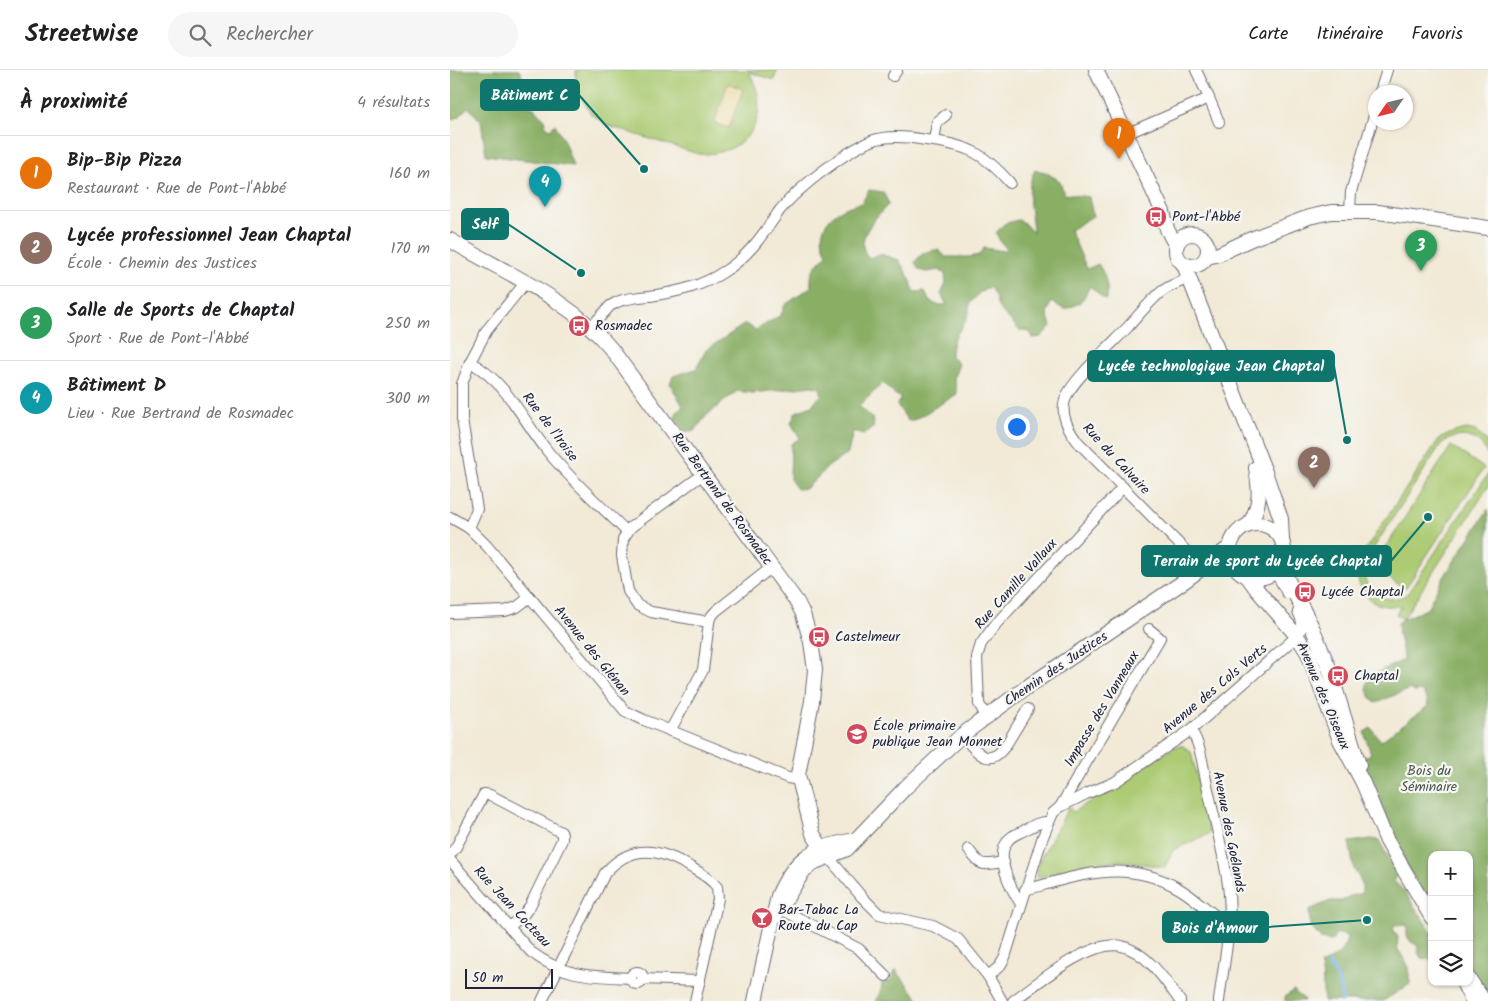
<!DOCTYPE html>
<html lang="fr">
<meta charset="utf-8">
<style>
:root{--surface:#fff;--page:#f6f6f6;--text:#202124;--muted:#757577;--line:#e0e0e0;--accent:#d1495b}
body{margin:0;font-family:Kalam,sans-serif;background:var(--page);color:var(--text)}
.controls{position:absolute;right:15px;bottom:15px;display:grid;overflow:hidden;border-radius:10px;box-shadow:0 1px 4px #0004}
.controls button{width:45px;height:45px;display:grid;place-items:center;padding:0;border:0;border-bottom:1px solid var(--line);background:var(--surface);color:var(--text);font:25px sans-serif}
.compass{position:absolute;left:918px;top:15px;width:45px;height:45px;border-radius:50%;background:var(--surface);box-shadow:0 1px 4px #0004;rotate:235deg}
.scale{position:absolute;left:15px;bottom:12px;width:88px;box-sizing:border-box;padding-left:5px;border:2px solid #22223b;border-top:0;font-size:14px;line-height:18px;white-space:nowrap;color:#22223b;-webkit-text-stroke:4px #f6f6f2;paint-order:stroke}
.you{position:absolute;left:566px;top:356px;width:18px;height:18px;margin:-12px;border:4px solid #fff;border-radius:50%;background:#1a73e8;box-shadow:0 0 0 8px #1a73e833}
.badge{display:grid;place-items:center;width:32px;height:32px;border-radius:50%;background:var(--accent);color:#fff;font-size:16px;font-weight:700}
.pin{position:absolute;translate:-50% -41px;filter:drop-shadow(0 1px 2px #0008)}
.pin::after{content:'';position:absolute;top:26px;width:18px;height:15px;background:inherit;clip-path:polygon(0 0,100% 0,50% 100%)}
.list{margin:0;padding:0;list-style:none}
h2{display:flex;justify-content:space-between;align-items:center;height:65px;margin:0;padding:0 20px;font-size:21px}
h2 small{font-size:16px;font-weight:400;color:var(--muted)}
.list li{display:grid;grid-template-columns:32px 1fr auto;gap:15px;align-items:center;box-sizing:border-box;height:75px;padding:0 20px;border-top:1px solid var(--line)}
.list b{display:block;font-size:19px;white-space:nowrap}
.list p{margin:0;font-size:16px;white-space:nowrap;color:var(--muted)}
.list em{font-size:16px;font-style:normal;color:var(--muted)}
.icon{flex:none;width:28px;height:28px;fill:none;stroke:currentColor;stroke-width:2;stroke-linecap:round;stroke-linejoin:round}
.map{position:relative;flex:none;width:1038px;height:931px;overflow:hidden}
header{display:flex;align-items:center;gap:30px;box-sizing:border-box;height:70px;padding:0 25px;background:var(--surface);border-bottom:1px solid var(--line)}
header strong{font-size:24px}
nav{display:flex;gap:28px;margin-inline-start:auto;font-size:18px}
.search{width:350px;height:45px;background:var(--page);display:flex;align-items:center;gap:12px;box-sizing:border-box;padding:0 18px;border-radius:28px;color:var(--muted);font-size:19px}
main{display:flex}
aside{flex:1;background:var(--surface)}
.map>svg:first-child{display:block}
.green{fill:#accb73;stroke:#677657}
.forest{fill:#89af65;stroke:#566850}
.sand{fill:#eeda9e;stroke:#887e6c}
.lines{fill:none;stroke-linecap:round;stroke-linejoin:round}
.stream{stroke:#75ade4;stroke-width:4}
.street-casing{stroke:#6b6872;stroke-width:12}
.secondary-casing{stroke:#6b6872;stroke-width:16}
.street{stroke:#fff;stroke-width:10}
.secondary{stroke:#fff;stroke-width:14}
.labels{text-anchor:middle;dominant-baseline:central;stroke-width:4.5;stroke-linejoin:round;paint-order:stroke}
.poi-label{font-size:14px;fill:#22223b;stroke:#f6f6f2;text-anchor:start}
.street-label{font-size:14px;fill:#22223b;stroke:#f6f6f2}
.park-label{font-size:14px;fill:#4b554c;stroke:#f6f6f2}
.leader{fill:none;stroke:#0f766e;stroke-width:2}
.callout-dot{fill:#0f766e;stroke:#f6f6f2;stroke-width:2}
.callout{fill:#0f766e;stroke:#0f766e;stroke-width:2}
.callout-label{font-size:15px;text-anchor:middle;font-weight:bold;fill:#fff}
</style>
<header>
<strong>Streetwise</strong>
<div class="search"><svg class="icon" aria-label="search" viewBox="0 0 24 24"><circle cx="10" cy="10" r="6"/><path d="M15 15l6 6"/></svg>Rechercher</div>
<nav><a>Carte</a><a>Itinéraire</a><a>Favoris</a></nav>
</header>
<main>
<aside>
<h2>À proximité<small>4 résultats</small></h2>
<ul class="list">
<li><span class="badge" style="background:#e8710a">1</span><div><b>Bip-Bip Pizza</b><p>Restaurant · Rue de Pont-l'Abbé</p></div><em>160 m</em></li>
<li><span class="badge" style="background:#8d6e63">2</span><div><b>Lycée professionnel Jean Chaptal</b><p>École · Chemin des Justices</p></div><em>170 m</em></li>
<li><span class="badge" style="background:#2e9e5b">3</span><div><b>Salle de Sports de Chaptal</b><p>Sport · Rue de Pont-l'Abbé</p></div><em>250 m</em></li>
<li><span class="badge" style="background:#0f9aa8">4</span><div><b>Bâtiment D</b><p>Lieu · Rue Bertrand de Rosmadec</p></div><em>300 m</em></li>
</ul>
</aside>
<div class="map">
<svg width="1038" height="931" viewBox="0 0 1038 931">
<rect width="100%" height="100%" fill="#f6f6f2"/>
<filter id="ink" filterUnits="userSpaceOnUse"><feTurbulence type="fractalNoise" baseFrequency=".02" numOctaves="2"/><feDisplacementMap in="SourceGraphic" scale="10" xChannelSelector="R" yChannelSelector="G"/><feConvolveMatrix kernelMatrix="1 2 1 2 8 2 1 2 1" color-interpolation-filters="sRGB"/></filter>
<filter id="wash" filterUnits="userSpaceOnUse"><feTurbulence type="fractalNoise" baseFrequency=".0096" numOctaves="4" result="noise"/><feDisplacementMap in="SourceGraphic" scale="20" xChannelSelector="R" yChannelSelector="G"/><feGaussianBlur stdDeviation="1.12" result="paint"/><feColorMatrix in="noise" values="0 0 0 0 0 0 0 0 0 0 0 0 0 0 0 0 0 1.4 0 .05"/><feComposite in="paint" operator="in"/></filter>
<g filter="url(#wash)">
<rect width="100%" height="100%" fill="#f2ead7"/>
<g class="green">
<path d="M126 0H327L324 10 299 2C324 47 298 86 248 84L172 60 156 55 147 48 141 44 130 26 126 14Z"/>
<path d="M1017 359 1025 361 1038 372V386C1030 364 1008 361 991 374L915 491C908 517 932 539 957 524L1038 404V417L953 549 946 544 952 536C945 536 938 537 931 535 912 529 905 510 907 492L989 369 1004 362Z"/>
<polygon points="1001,376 1034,398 955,519 923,497"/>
<polygon points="727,676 733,676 741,682 760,763 723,780 715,797 670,791 635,794 587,808 588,793 619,737 623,742"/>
</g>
<g class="forest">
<polygon points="0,0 69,0 75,13 67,21 69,34 84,38 96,51 95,55 100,59 105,54 114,71 123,96 36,85 31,51 18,37 9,47 0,50"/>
<path d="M585 100 595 102 610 111 614 124 639 127 643 146 620 160 637 199 648 194C656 205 658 216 657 229L655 230 640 216C632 232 631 234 614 239L601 232 597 243 601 256 591 267 583 268 581 263 574 260H569L548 237 545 226 540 217 529 223 520 233C519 237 520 242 518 245 512 262 501 264 501 286L509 294 504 307 507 324 466 349 458 351 447 335 451 328 443 323 433 313 409 336 422 348 424 357 413 365 403 361 398 383 379 396 357 418 347 419 340 409 341 374 350 368 341 353 346 342 362 336 365 331 372 325 370 318 362 316 303 323 287 321 257 345 244 361H232L225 347 227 342 233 336 220 314 223 306 246 299 256 280 295 254 306 260 331 245 335 235 361 217C360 200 364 196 377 185 375 179 372 172 372 166 374 146 395 136 412 133L419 120 433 122 439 134C428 145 400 172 420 188L430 184 449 190 460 209 464 222 475 221 479 231 487 235H497L491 224 496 214 495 204 489 200 476 202 469 200 465 192C472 183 477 180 488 180L496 187H519L529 185 534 178 554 181 556 178 550 171 546 163 554 154 568 150 573 152 583 163C582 141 574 120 585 100Z"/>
<path d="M1038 439V927L1019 898V785H982V836C958 799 914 731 914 687L921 684 914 662 921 658 931 671 978 636 977 629 971 621 965 622 960 619 925 633C902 605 933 602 953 590 953 577 948 567 948 553L953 549 977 539C993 503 1018 473 1038 439Z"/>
<path d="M921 769 929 770 946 803 944 811 954 821 982 863V890L971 888 967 880 968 877 965 874 961 872 957 866V855L944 856 943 860 948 867 947 878 958 895 960 914 933 931H874C872 920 874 903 870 895 885 888 892 884 898 867L887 863 882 871 871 869 860 856 859 840 880 831H892L900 826 912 823V813L904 799 899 772Z"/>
<polygon points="446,900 470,931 425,931 431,921 432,913 440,911"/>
<polygon points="844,920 847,925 853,928 854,931 835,931 835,927"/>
</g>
<polygon class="sand" points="278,13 293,19 279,58 264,53"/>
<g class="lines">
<path class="stream" d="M878 893C887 905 892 916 892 931"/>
</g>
</g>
<g filter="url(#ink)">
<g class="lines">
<g class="street-casing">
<g id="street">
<polyline points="443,6 447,0"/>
<polyline points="930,22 937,0"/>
<polyline points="759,28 769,52"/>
<polyline points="676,64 759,28 746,0"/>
<polyline points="484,71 487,52 496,45"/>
<polyline points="900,141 901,122 926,39"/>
<path d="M738 209C729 212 719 216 711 222 699 232 688 246 677 258 663 273 619 313 615 330 610 346 619 360 628 372L741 486 751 500"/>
<path d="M141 257 160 236 167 232C177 228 189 227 200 226 227 222 251 217 275 201 299 186 314 163 330 140 348 118 400 77 427 69 443 65 460 67 476 70 517 75 533 82 560 113"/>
<path d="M20 292C58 313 73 351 99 383 122 411 151 436 177 462"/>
<polyline points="252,405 181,457 173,469 172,486 178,521 187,535 201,542 259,552"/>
<polyline points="0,447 19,458 37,476 175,641 194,650 338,708 349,710"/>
<polyline points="19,458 27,439 12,350 12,314 20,292 37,260 75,213"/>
<polyline points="825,501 837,523"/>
<polyline points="0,543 55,541 67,537 80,527"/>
<polyline points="536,646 529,634 527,587 531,574 544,556 673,417"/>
<path d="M741 660C752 677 753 700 758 719 765 754 776 789 779 824 782 859 773 896 769 931"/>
<polyline points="220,661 253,600 259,552 260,548 266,541 322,497"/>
<path d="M512 665C529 685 541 701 559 670 565 660 571 650 578 639"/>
<polyline points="610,737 710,568 699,559"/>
<path d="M518 779C532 798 531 795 554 792"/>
<polyline points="375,783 411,826 429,844 483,856 508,869 538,906 552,931"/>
<polyline points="0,785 6,777 34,724 40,725 111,762 112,764 112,770 80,836 73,845 59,857"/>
<path d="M0 790 81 882C114 907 141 906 181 908"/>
<path d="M575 820C629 805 676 788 728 818 746 828 760 844 778 854"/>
<path d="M571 834C561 819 545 788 557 772 560 766 567 764 573 761 581 757 589 751 598 752"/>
<polyline points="331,839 409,879 436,906"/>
<circle cx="187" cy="908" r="6"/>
<path d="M538 906 550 896 555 887 592 769 603 743 610 737 636 724 665 712 741 660 847 566C854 557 853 551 848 542"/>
<polyline points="192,909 250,911"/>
<path d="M92 931 155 803C182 772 211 779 242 798 251 803 261 809 267 817L268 829 245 931"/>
<path d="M563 931C588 913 640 869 672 876 698 883 715 910 730 931"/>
</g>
</g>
<g class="secondary-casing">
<g id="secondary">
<polyline points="646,0 713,142 717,159 726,176"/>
<circle cx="742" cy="180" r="16"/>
<path d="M0 170C56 204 120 228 162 280L347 532 353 544 361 572 365 600 362 631 348 705 363 764 372 778"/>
<polyline points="757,187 769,184 801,169 859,147 881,142 928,142 1038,158"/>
<polyline points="734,195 815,402 831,449 832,470"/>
<circle cx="807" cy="481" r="27"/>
<path d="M799 455C811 434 810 421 806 398"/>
<polyline points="830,495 862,557 879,598 909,695"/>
<polyline points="797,506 808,521 847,566 858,583 890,670 913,713 937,771 982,848"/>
<polyline points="324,848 354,800 365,792 397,779 456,717 512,665 577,617 736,510 780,477"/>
<polyline points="1019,909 1034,931"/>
<polyline points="1013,912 1022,931"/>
<path d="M305 931 328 826C344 789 361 778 400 771"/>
</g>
</g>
<use href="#street" class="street"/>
<use href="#secondary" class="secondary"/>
</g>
</g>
<defs>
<g id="bus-disc" transform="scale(1.125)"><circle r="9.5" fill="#d1495b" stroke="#f6f6f2"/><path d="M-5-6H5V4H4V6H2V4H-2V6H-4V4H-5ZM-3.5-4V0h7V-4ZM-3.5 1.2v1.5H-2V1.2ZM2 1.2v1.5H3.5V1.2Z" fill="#fff"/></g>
<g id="school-disc" transform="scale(1.125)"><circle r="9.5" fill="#d1495b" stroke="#f6f6f2"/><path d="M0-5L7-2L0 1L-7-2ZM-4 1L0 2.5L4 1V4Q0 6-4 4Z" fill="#fff"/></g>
<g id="bar-disc" transform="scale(1.125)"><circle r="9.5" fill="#d1495b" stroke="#f6f6f2"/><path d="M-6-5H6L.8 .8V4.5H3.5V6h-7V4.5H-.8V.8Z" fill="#fff"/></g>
</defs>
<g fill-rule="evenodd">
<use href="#bus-disc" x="706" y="147"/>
<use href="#bus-disc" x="129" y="256"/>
<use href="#bus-disc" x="855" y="522"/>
<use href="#bus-disc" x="369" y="567"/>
<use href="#bus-disc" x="888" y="606"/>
<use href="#school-disc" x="407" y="664"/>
<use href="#bar-disc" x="312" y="848"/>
</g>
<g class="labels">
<g class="poi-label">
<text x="722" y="147">Pont-l'Abbé</text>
<text x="145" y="256">Rosmadec</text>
<text x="871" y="522">Lycée Chaptal</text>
<text x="385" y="567">Castelmeur</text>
<text x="904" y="606">Chaptal</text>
<text x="423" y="656">École primaire<tspan x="423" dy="16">publique Jean Monnet</tspan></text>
<text x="328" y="840">Bar-Tabac La<tspan x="328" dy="16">Route du Cap</tspan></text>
</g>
<g class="street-label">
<text transform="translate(100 357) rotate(53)">Rue de l'Iroise</text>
<text transform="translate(666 389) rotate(47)">Rue du Calvaire</text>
<text transform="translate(272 429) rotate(54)">Rue Bertrand de Rosmadec</text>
<text transform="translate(566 514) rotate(-48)">Rue Camille Vallaux</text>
<text transform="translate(142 581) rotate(51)">Avenue des Glénan</text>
<text transform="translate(606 599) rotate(-34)">Chemin des Justices</text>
<text transform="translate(765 619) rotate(-40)">Avenue des Cols Verts</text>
<text transform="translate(873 626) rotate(67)">Avenue des Oiseaux</text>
<text transform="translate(652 639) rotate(-59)">Impasse des Vanneaux</text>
<text transform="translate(779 762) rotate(79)">Avenue des Goélands</text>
<text transform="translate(62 837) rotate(47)">Rue Jean Cocteau</text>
</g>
<g class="park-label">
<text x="979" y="701">Bois du<tspan x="979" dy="16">Séminaire</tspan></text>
</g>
</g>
<path class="leader" d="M194 99L129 25M131 203L58 154M897 370L884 296M978 447L941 491M917 850L818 857"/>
<g class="callout-dot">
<circle cx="194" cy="99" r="5"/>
<circle cx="131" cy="203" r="5"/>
<circle cx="897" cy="370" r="5"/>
<circle cx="978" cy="447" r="5"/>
<circle cx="917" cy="850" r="5"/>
</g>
<g class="callout">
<rect x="31" y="10" width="98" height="30" rx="5"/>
<rect x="12" y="139" width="46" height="30" rx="5"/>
<rect x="638" y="281" width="246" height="30" rx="5"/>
<rect x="692" y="476" width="249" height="30" rx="5"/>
<rect x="713" y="842" width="105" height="30" rx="5"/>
</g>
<g class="callout-label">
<text x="80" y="30">Bâtiment C</text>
<text x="35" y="159">Self</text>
<text x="761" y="301">Lycée technologique Jean Chaptal</text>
<text x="817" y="496">Terrain de sport du Lycée Chaptal</text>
<text x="765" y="863">Bois d'Amour</text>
</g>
</svg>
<div class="controls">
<button>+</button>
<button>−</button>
<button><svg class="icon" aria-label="layers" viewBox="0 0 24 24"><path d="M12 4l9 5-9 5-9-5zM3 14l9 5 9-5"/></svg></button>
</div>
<svg class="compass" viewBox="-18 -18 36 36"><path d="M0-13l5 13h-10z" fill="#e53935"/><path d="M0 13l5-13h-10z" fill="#757577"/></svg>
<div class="scale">50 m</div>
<div class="you"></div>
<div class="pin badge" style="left:669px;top:89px;background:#e8710a">1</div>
<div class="pin badge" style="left:864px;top:418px;background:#8d6e63">2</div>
<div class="pin badge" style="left:971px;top:201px;background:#2e9e5b">3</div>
<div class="pin badge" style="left:95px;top:137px;background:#0f9aa8">4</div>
</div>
</main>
